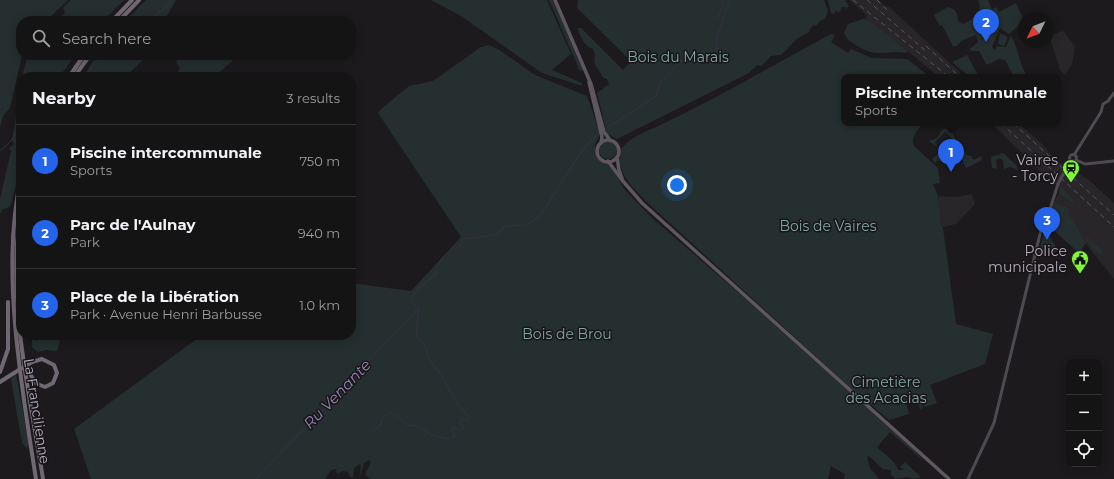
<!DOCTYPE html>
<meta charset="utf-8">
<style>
:root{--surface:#151415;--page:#222122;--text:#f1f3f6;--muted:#9d9ea0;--line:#343334;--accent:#2563eb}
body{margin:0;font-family:Montserrat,sans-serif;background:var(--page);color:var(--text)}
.controls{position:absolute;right:12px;bottom:12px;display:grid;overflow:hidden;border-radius:8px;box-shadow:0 2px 10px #0003}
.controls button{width:36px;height:36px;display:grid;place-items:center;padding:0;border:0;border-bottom:1px solid var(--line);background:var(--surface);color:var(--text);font:20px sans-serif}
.compass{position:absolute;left:1018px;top:12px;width:36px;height:36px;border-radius:50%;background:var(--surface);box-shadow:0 2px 10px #0003;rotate:227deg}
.you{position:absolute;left:677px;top:185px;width:14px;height:14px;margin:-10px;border:3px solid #fff;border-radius:50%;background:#1a73e8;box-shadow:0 0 0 6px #1a73e833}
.badge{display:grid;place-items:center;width:26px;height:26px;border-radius:50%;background:var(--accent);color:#fff;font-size:13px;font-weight:700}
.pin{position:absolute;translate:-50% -33px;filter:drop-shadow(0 1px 2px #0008)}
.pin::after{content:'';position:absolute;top:21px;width:14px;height:12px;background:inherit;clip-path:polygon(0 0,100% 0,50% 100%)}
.popup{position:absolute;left:841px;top:74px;width:220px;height:52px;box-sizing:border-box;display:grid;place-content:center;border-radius:8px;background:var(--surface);filter:drop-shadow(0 1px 3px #0005);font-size:13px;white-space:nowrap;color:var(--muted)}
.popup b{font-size:15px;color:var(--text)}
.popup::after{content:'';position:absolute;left:50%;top:100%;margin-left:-8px;border:8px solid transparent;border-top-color:var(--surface)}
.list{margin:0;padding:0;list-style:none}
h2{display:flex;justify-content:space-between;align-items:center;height:52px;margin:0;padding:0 16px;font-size:17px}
h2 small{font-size:13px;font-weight:400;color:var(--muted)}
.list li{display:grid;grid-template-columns:26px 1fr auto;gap:12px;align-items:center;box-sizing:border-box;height:72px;padding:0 16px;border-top:1px solid var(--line)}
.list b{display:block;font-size:15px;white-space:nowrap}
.list p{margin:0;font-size:13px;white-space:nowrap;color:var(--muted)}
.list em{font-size:13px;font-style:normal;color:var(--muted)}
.icon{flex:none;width:22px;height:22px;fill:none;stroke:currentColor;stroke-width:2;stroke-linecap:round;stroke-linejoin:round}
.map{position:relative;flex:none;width:1114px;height:479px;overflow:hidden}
.search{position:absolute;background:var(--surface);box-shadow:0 2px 10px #0003;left:16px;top:16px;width:340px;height:44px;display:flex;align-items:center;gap:10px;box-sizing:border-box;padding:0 14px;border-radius:16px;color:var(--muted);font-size:15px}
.panel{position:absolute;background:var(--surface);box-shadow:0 2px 10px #0003;left:16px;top:72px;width:340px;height:268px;border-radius:16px}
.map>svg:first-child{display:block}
.built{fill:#292629}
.green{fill:#252f2f}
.water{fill:#362f41}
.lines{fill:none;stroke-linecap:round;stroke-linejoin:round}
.stream{stroke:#362f41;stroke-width:1}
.secondary{stroke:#4f4951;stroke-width:3}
.primary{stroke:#5e5760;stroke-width:3.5}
.highway{stroke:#6f6772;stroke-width:4}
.rail{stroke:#5a545c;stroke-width:1;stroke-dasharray:5 4;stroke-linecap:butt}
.secondary-bridge{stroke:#4f4951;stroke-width:3}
.highway-bridge{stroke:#6f6772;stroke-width:4}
.labels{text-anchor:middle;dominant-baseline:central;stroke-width:3;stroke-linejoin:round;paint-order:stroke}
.park-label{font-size:14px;fill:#83a6a7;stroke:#171517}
.poi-label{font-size:14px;fill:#b6acbc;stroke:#171517;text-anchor:end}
.street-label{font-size:14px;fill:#b6acbc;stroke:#171517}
.water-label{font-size:15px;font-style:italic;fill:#9983b6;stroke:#171517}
</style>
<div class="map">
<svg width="1114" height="479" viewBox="0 0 1114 479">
<rect width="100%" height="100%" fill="#1c1a1c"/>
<g class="built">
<polygon points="849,0 879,0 885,6 889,7 965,77 939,77 910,53 874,26 865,19 867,16 863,12"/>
<polygon points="1063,31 1075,46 1072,64 1065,75 1060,70 1049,35"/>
<polygon points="991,123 1018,123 1042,144 1054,158 1068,169 1080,174 1090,181 1114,203 1114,279 1080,236 1068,212 1069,208 1054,203 1059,192 1059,186 1055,185 1047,175 1045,176"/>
<polygon points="972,194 975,204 956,224 943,227 938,220 941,218 938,196 956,197"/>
</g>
<g class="green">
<polygon points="0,0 68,0 46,21 21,21 22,55 10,108 3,116 0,128"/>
<polygon points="71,0 124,0 103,21 57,21 65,13 63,8"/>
<polygon points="146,0 176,0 164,21 125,21"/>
<polygon points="431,0 547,0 571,54 552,70 582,83 582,86 542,73 461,16"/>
<polygon points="549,0 553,0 583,69 582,72 579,69"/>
<path d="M578 0H824L828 11 825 19 821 20 816 26 813 25 808 33 798 38 781 55 771 56 762 66 757 65 749 73 617 139 607 134 597 93 609 84 607 79 603 78C600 69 592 66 595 55L593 49C584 47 581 36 577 28H581L623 70 631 61 577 8Z"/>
<polygon points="828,0 845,0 849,6 846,9 845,7 841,7 841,10 838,13 836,10 834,14 831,13"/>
<path d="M978 0H988L992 9 997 7 999 12 1016 3 1024 21 1009 34 1000 28 992 47 994 49H996L997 46 1006 47 1011 35C1018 48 1019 62 1026 75L1025 77H1014L1005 60 999 59 989 64H986L979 51H971L970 49 978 42 976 35 961 41 957 46H953L942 25 940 26 934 15 948 7C957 10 957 12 958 21L963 24C974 19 984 13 978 0Z"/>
<path d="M863 19C870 19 898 44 907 51V53C889 50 877 58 859 47 853 43 848 41 844 33L848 24Z"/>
<polygon points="1000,33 1008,37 1004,46 998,44"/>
<path d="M831 34 835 35 831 42 848 53 851 49 872 58 907 59 930 77H844V123H923C918 130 910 137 914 146L938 168 940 183 933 184 938 196 941 218 939 220 943 228 956 324 993 334 985 364 930 385 937 403 925 407 921 397H919L923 408 920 409 916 398 906 402 909 414 889 420 865 400 867 397 863 398 855 392 649 204C636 191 616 173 620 153 624 139 645 132 656 127 716 99 773 65 831 34Z"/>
<path d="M489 45 498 49 535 75 587 96 600 134 595 145V154L598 159 611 165 624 189 651 217 748 301 915 451 926 463 890 432 877 447C884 455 895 459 898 470H904L900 467 905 462 921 477 915 479 907 477 896 479 891 475V470L883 469 869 456 867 457 870 468 879 479H844L845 474 831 466 828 479H371L365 475 371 462 369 460 364 463 359 479 361 466 360 464 354 468 353 477H350L348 472 343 471 337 474 336 469 331 470 325 479H91L74 429 202 335H351V283L411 291 461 237 378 113 381 109 409 86 433 81 481 47Z"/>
<polygon points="28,55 62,55 63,59 68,55 76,55 59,77 22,77"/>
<polygon points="97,55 148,55 125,77 90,77 89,73 86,72"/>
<polygon points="180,55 239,55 214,77 175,77 180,68 176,62"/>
<polygon points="967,55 979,77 970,77 952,62"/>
<polygon points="21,106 21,165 11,204 8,208 3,209 0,214 0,199 11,151 9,148 14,144 12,141 17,110"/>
<path d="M944 123H948C953 136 958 145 967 155L971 156 974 160 981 156 982 160 966 168 960 155 956 159 943 163 938 160 935 163 932 159 939 153 940 149 944 151 954 140 945 132 935 142 938 147 930 142V140C939 140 938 134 943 129L947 128Z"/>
<circle cx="608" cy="150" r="9"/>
<polygon points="1003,153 1016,165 1018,170 1010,167 1004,169 1003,160 999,158 996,160 997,169 992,168 991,157"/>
<polygon points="1061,186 1073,200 1073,203 1059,193"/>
<polygon points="1054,203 1069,208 1068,212 1086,243 1079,253 1050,227 1048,220"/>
<polygon points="1044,231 1048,233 1058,251 1047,254 1039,253"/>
<path d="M1084 235 1101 248 1102 255C1095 252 1086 242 1084 235Z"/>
<polygon points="40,335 69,335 60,340 57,351 46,350 38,352 32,347 32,336 37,342"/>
<polygon points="16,374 29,444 27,449 22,443 11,379"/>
</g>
<path class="water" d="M988 8 993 11C993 15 990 19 991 22 992 29 997 34 990 41L987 40V36L991 34V31L986 30 984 24H980L977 21 978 18Z"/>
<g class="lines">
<g class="stream">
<polyline points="717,18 723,7 722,0"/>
<polyline points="148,21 166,7 172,0"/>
<polyline points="84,77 102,55"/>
<path d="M607 128 656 96 661 82 684 58 689 55 703 57C707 54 714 53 717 49L716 39 730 0"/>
<polyline points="0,151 11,141 21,123"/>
<path d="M412 297 418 289 436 274C436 262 449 250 460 246L463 239 495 235 506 226 525 225 534 221 544 210 583 149 597 135"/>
<polyline points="410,300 416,306"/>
<polyline points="372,431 380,426 383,417 390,413 398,416 408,426 414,425 432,435 449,439 452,436 455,437 452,430 453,428 462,430 464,428 460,422 462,419 467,420 470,418 458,405 441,375 428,358 427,349 421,340 416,337 419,308"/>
<polyline points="256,479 418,309"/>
</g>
<g class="secondary">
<circle cx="1073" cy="158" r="3.5"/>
<polyline points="1074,155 1101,112 1103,104 1108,101 1114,93"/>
<polyline points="1076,160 1085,164 1114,161"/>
<circle cx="1045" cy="225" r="3.5"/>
<polyline points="1046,222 1058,184"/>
<polyline points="968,479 994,423 1042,226"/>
</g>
<g class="primary">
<polyline points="555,0 591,84 604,132 610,140"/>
<polyline points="589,82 602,137 601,143"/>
<circle cx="608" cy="151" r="11"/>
<polyline points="617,157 619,170 622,178"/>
<polyline points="608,161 622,180 642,203 949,479"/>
</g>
<g class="highway">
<polyline points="112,21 132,0"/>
<polyline points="119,21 139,0"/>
<polyline points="69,77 84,55"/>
<polyline points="74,77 90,55"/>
<path d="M21 179C0 266 22 390 36 479"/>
<path d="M21 208C6 299 29 389 43 479"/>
<polyline points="25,364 35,383 45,387 53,383 57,373 54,365 42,359 32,362"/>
<polyline points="0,372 8,349 8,302"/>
<polyline points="0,382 14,373"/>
</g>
<g class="rail">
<polyline points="853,0 949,77"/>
<polyline points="867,0 928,53"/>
<polyline points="877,0 888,11"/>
<polyline points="926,46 960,77"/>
<polyline points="1001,123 1114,227"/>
<polyline points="1013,123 1114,215"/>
</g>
<polyline class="secondary-bridge" points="1058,184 1067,167"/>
<polyline class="highway-bridge" points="14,373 32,362"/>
</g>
<defs>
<g id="station-pin" transform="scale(0.9)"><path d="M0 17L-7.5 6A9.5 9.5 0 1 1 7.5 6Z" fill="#7ff539" stroke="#171517"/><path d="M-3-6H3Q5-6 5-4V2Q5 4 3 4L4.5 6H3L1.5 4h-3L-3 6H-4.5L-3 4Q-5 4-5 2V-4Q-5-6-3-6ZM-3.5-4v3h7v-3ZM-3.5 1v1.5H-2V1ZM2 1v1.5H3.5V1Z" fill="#111"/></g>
<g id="civic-pin" transform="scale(0.9)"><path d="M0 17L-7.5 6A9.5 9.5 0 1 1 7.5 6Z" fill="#7ff539" stroke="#171517"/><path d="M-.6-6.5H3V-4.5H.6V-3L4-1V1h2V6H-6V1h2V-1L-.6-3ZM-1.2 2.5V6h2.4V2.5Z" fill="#111"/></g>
</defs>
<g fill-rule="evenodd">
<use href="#station-pin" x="1071" y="168"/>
<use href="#civic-pin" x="1080" y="259"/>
</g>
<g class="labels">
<g class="park-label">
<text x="678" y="57">Bois du Marais</text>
<text x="828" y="226">Bois de Vaires</text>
<text x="567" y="334">Bois de Brou</text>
<text x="886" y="382">Cimetière<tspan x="886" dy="16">des Acacias</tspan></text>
</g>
<g class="poi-label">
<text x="1058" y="160">Vaires<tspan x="1058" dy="16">- Torcy</tspan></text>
<text x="1067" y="251">Police<tspan x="1067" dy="16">municipale</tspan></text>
</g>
<g class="street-label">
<text transform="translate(37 411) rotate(81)">La Francilienne</text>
</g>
<g class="water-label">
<text transform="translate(337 394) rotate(-46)">Ru Venante</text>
</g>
</g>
</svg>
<div class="controls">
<button>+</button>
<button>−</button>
<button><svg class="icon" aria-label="locate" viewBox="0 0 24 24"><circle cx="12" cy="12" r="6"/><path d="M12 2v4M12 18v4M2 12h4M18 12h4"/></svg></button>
</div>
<svg class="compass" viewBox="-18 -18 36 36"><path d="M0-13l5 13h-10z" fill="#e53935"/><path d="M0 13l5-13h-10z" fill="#9d9ea0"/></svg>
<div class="you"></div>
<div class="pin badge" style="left:951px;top:172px">1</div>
<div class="popup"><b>Piscine intercommunale</b>Sports</div>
<div class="pin badge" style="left:986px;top:42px">2</div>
<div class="pin badge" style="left:1047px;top:240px">3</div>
<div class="search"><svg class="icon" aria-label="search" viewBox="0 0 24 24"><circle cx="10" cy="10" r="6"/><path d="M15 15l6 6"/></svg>Search here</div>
<section class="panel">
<h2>Nearby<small>3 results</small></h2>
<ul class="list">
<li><span class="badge">1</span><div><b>Piscine intercommunale</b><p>Sports</p></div><em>750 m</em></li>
<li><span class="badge">2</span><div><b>Parc de l'Aulnay</b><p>Park</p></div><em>940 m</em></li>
<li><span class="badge">3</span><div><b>Place de la Libération</b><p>Park · Avenue Henri Barbusse</p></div><em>1.0 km</em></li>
</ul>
</section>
</div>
